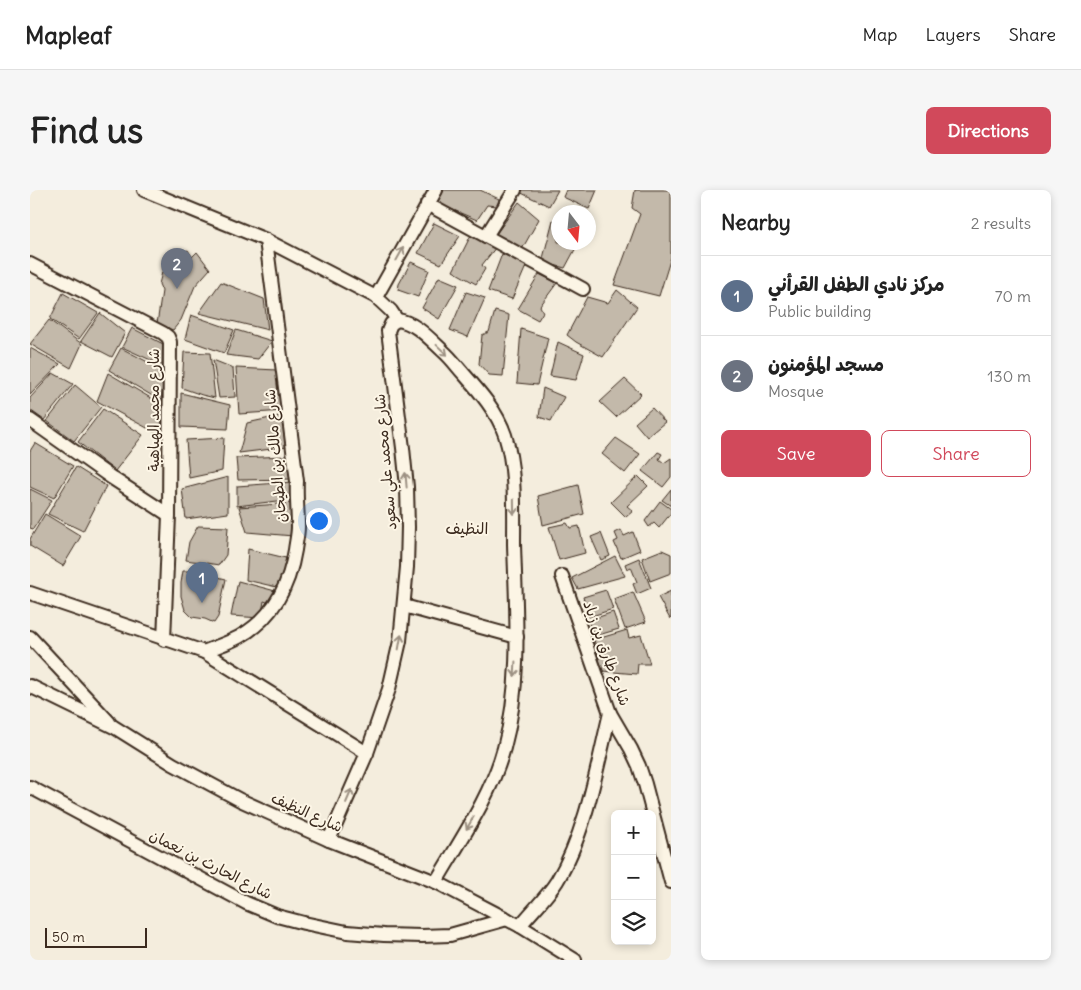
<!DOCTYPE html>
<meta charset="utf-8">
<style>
:root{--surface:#fff;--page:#f6f6f6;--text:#222;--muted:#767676;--line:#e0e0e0;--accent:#d1495b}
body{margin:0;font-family:Delius,"Playpen Sans Arabic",sans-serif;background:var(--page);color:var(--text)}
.controls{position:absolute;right:15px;bottom:15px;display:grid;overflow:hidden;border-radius:8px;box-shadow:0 2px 8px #0003}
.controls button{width:45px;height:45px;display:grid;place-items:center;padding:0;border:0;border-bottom:1px solid var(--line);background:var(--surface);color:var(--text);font:25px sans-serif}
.compass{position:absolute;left:521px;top:15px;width:45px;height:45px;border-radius:50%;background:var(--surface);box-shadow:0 2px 8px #0003;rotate:164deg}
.scale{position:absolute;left:15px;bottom:12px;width:102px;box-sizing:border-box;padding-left:5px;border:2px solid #3b2a1e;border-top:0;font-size:14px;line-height:18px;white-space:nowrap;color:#3b2a1e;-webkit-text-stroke:4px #fcf5e5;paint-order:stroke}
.you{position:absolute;left:288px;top:330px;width:18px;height:18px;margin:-12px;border:4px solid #fff;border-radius:50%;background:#1a73e8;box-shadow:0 0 0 8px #1a73e833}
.badge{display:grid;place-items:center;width:32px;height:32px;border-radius:50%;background:var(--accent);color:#fff;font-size:16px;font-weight:700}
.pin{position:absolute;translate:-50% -41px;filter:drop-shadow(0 1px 2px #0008)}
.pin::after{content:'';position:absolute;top:26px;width:18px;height:15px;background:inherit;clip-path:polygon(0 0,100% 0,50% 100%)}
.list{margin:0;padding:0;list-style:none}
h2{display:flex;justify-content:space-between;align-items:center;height:65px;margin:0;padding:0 20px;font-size:21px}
h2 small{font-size:16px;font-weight:400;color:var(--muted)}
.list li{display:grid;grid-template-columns:32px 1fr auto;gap:15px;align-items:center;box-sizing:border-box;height:80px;padding:0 20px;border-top:1px solid var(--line)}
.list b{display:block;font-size:19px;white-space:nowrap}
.list p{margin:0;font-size:16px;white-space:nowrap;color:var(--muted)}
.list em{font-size:16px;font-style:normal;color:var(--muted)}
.actions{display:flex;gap:10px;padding:15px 20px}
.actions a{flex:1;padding:11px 0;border:1px solid var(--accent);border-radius:8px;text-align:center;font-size:18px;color:var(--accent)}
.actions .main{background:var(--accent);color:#fff}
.icon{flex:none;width:28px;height:28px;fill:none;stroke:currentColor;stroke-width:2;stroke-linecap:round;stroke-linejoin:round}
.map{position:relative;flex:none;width:641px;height:770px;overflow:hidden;border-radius:8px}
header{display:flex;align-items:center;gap:30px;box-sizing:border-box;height:70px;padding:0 25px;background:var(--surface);border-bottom:1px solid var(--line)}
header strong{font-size:24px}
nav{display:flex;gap:28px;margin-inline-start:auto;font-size:18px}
.intro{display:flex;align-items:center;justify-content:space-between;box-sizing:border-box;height:120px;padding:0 30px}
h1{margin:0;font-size:35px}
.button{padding:12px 22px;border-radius:8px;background:var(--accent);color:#fff;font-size:18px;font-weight:700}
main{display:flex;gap:30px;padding:0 30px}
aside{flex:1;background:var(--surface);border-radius:8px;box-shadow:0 2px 8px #0003}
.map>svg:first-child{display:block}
.building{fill:#c3b9aa;stroke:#3b2a1e}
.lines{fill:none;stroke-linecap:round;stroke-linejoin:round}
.minor-casing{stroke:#3b2a1e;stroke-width:16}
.minor{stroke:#fcf5e5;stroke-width:12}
.oneway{stroke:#9c9082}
.labels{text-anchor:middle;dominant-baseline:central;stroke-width:4;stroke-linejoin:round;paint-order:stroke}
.street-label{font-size:15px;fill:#3b2a1e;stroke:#fcf5e5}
.neighbourhood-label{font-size:16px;fill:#3b2a1e;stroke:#fcf5e5}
</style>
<header>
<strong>Mapleaf</strong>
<nav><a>Map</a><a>Layers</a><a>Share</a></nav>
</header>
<div class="intro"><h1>Find us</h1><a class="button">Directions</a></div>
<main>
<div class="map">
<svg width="641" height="770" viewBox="0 0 641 770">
<rect width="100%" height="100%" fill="#f4eddd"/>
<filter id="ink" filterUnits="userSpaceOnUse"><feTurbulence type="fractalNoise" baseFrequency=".02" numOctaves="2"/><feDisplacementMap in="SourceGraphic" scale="10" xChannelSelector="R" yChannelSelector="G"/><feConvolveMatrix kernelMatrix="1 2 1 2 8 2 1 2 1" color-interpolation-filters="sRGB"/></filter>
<g filter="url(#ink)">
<g class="building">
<polygon points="414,0 450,0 469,9 467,16 457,15 447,30 407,13"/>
<polygon points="485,0 528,0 519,16"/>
<polygon points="536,0 567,0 559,19 533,7"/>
<polygon points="605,0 641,0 641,67 629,106 584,95 610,24 602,18"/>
<polygon points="489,12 509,29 491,61 464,47"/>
<polygon points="523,30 528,32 528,52 549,52 535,78 512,72"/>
<polygon points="404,33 430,46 411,74 388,63"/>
<polygon points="441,45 466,57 452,75 455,79 446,94 423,81"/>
<polygon points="158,60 162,67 167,62 180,79 165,96 151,130 143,140 127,134 132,101 129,94 135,71"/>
<polygon points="472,64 497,74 482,109 458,101"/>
<polygon points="381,72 399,80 388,107 368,100 369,94"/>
<polygon points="509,84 527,93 510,116 513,122 508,130 488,119"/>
<polygon points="409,87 428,95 409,129 392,118"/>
<polygon points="191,92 234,109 238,140 169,123"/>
<polygon points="587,100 607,117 573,167 546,152 537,145 557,107 578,113"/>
<polygon points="436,102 455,108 438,147 420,140"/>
<polygon points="33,103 68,123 49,149 20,129"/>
<polygon points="465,121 479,125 473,186 459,185 449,174 452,145 459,142"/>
<polygon points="70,123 95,143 82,167 51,151"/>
<polygon points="161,125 204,140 194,163 155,149"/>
<polygon points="19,130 52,154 41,178 0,154"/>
<polygon points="102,138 137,156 136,177 92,157"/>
<polygon points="491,139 518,148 507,195 487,193"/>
<polygon points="206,140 242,151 228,169 196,165"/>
<polygon points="528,152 554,164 546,190 520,186"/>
<polygon points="0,158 30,174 0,205"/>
<polygon points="91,158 135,181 131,211 79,180"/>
<polygon points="154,162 180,163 185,208 172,205 152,198"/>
<polygon points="183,170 203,178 205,207 189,208"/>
<polygon points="206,178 247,180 254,221 209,224"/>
<polygon points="23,183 43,194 14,230 0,220 0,208"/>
<polygon points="78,183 131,214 132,246 67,211"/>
<polygon points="595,189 611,204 586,227 570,212"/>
<polygon points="45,195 71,217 44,251 17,231"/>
<polygon points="513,198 534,207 521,231 509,227"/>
<polygon points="151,203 200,215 198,239 151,237"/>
<polygon points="622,218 635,232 617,247 605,233"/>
<polygon points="73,219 113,245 85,281 48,252"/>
<polygon points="254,225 258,257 209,263 217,233"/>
<polygon points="194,248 192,281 159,288 156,250"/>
<polygon points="586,248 610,264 595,283 572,264"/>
<polygon points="5,253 43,276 24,308 0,297 0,261"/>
<polygon points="628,262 632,264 629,269 634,273 641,268 641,287 633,297 612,281"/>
<polygon points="258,266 261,289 208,290 206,268"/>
<polygon points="46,277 76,296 53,341 18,324"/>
<polygon points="608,286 618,296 597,316 603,321 596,327 581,312"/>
<polygon points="198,287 198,323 156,329 152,299"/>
<polygon points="263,292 263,309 207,316 207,296"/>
<polygon points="548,295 554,324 513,335 508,306"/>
<polygon points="0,299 22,310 3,339 0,338"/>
<polygon points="641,299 641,316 632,310"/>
<polygon points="630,311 641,319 641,323 629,338 624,333 619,337 615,331"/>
<polygon points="263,313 263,346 217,342 209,317"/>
<polygon points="15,324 51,346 33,376 0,356 0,349"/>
<polygon points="537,333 540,338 549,336 555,363 529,370 519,337"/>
<polygon points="168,336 198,337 196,365 189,375 156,370 159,352"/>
<polygon points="591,340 594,346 603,342 610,360 591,368 584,352 588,350 585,343"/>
<polygon points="571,343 580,366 571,370 561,347"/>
<polygon points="218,359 260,369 251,398 216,390"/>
<polygon points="632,360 641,364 641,383 620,391 612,368"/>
<polygon points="585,366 595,386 548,399 542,388"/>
<polygon points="609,368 621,398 607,404 603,394 607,392 601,377 597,379 595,374"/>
<polygon points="153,381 163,381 196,389 188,427 184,433 175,429 162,427 155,420 151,406 151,393"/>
<polygon points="208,391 249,402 242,414 234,411 231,428 201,426"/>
<polygon points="576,400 583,419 559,427 553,407"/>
<polygon points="641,401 641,428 640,429 628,407"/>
<polygon points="603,402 616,432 595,439 584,409"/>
<polygon points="583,422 589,439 565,446 558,431"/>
<polygon points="597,440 599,448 611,445 620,474 608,474 607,484 572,481 564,450"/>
</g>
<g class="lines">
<g class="minor-casing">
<g id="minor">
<polyline points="114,0 236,50 346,107 361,121 367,130"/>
<polyline points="397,14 553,99"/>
<polyline points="456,46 485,0"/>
<polyline points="0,74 133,143 138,147 140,152 139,325 134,450"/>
<polyline points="346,107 406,0"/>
<polyline points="0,230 82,288 139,325"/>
<polyline points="532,386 580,523 601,559 609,576 615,594 641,692"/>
<polyline points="0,403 174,462 337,563"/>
<polyline points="374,416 487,447"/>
<polyline points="0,447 79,532"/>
<path d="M174 462C185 457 198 453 209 447 243 428 259 397 265 360 266 352 268 344 268 337 268 322 266 306 267 291L236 50"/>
<polyline points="0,496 84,537 143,574 210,610 299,650 406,692 490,736 545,770"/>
<polyline points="0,597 216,713 247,726 274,733 317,742 354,745 392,746 420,745 477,729"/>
<path d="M299 650 337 563 359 499 370 451 377 377 378 337 377 297 373 258 358 141 361 134 367 130C385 132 399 148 413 161 420 167 426 175 433 183 449 201 467 221 475 245 486 280 484 319 484 354 486 422 492 492 474 558 461 606 431 649 406 692"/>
<path d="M490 736C502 721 517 707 527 691 556 643 567 577 580 523"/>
</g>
</g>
<use href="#minor" class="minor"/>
</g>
<defs><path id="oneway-shaft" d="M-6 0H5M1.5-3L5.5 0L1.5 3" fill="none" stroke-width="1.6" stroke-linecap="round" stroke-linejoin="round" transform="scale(1.25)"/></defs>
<g class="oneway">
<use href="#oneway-shaft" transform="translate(370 64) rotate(-61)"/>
<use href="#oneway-shaft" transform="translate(412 160) rotate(43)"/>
<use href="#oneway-shaft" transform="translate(376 290) rotate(-95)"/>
<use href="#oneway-shaft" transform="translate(484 317) rotate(89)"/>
<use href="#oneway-shaft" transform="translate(370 452) rotate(-80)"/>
<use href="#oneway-shaft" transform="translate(485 479) rotate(93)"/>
<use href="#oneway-shaft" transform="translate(319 606) rotate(-67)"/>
<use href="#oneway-shaft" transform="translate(440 633) rotate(120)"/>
</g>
</g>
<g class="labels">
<g class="street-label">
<text transform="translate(123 220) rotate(-90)">شارع محمد الهباهبة</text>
<text transform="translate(245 266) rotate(-95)">شارع مالك بن الطيحان</text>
<text transform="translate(355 272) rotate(-95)">شارع محمد علي سعود</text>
<text transform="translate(577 463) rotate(70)">شارع طارق بن زياد</text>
<text transform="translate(277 622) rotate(24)">شارع النظيف</text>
<text transform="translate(181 674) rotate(27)">شارع الحارث بن نعمان</text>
</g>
<g class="neighbourhood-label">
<text x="437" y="338">النظيف</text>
</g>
</g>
</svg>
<div class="controls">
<button>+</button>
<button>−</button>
<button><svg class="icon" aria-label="layers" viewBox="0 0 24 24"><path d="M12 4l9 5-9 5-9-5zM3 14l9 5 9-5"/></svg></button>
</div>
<svg class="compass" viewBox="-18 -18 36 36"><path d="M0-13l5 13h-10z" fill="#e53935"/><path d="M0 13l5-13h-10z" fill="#767676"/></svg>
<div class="scale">50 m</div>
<div class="you"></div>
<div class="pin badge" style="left:172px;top:413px;background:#5c6f8a">1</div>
<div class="pin badge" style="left:147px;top:99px;background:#6b7280">2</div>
</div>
<aside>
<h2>Nearby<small>2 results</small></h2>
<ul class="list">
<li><span class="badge" style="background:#5c6f8a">1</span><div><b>مركز نادي الطفل القرأني</b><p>Public building</p></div><em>70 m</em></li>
<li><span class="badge" style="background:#6b7280">2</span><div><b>مسجد المؤمنون</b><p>Mosque</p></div><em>130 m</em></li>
</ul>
<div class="actions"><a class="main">Save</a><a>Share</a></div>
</aside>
</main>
